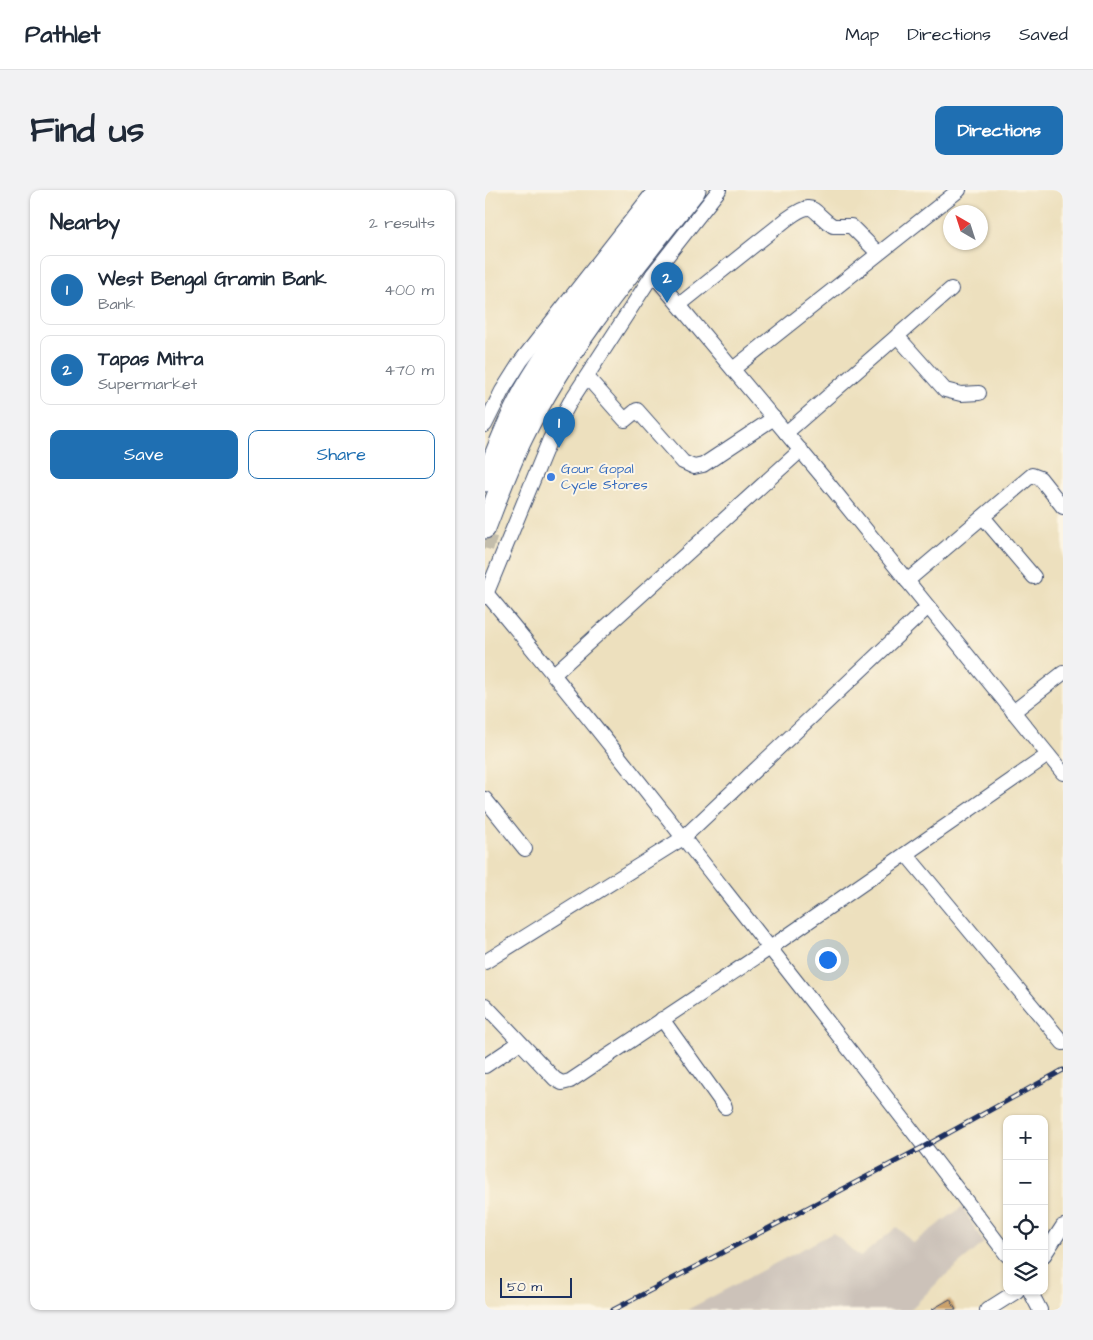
<!DOCTYPE html>
<meta charset="utf-8">
<style>
:root{--surface:#fff;--page:#f2f2f3;--text:#1f2937;--muted:#747a83;--line:#e0e1e3;--accent:#1f6fb2}
body{margin:0;font-family:"Architects Daughter",sans-serif;background:var(--page);color:var(--text)}
.controls{position:absolute;right:15px;bottom:15px;display:grid;overflow:hidden;border-radius:10px;box-shadow:0 1px 4px #0004}
.controls button{width:45px;height:45px;display:grid;place-items:center;padding:0;border:0;border-bottom:1px solid var(--line);background:var(--surface);color:var(--text);font:25px sans-serif}
.compass{position:absolute;left:458px;top:15px;width:45px;height:45px;border-radius:50%;background:var(--surface);box-shadow:0 1px 4px #0004;rotate:321deg}
.scale{position:absolute;left:15px;bottom:12px;width:72px;box-sizing:border-box;padding-left:5px;border:2px solid #1b2f5e;border-top:0;font-size:14px;line-height:18px;white-space:nowrap;color:#1b2f5e;-webkit-text-stroke:4px #fcf5e5;paint-order:stroke}
.you{position:absolute;left:342px;top:769px;width:18px;height:18px;margin:-12px;border:4px solid #fff;border-radius:50%;background:#1a73e8;box-shadow:0 0 0 8px #1a73e833}
.badge{display:grid;place-items:center;width:32px;height:32px;border-radius:50%;background:var(--accent);color:#fff;font-size:16px;font-weight:700}
.pin{position:absolute;translate:-50% -41px;filter:drop-shadow(0 1px 2px #0008)}
.pin::after{content:'';position:absolute;top:26px;width:18px;height:15px;background:inherit;clip-path:polygon(0 0,100% 0,50% 100%)}
.list{margin:0;padding:0;list-style:none}
h2{display:flex;justify-content:space-between;align-items:center;height:65px;margin:0;padding:0 20px;font-size:21px}
h2 small{font-size:16px;font-weight:400;color:var(--muted)}
.list li{display:grid;grid-template-columns:32px 1fr auto;gap:15px;align-items:center;box-sizing:border-box;height:70px;margin:0 10px 10px;padding:0 10px;border:1px solid var(--line);border-radius:10px}
.list b{display:block;font-size:19px;white-space:nowrap}
.list p{margin:0;font-size:16px;white-space:nowrap;color:var(--muted)}
.list em{font-size:16px;font-style:normal;color:var(--muted)}
.actions{display:flex;gap:10px;padding:15px 20px}
.actions a{flex:1;padding:11px 0;border:1px solid var(--accent);border-radius:10px;text-align:center;font-size:18px;color:var(--accent)}
.actions .main{background:var(--accent);color:#fff}
.icon{flex:none;width:28px;height:28px;fill:none;stroke:currentColor;stroke-width:2;stroke-linecap:round;stroke-linejoin:round}
.map{position:relative;flex:none;width:578px;height:1120px;overflow:hidden;border-radius:10px}
header{display:flex;align-items:center;gap:30px;box-sizing:border-box;height:70px;padding:0 25px;background:var(--surface);border-bottom:1px solid var(--line)}
header strong{font-size:24px}
nav{display:flex;gap:28px;margin-inline-start:auto;font-size:18px}
.intro{display:flex;align-items:center;justify-content:space-between;box-sizing:border-box;height:120px;padding:0 30px}
h1{margin:0;font-size:35px}
.button{padding:12px 22px;border-radius:10px;background:var(--accent);color:#fff;font-size:18px;font-weight:700}
main{display:flex;gap:30px;padding:0 30px}
aside{flex:1;background:var(--surface);border-radius:10px;box-shadow:0 1px 4px #0004}
.map>svg:first-child{display:block}
.industrial{fill:#ccc2b9}
.building{fill:#caa069}
.lines{fill:none;stroke-linecap:round;stroke-linejoin:round}
.minor-tunnel{stroke:#c3bdab;stroke-width:14;stroke-dasharray:14 7;stroke-linecap:butt}
.minor-casing{stroke:#3a4a6c;stroke-width:16}
.highway-casing{stroke:#3a4a6c;stroke-width:23}
.minor{stroke:#fff;stroke-width:14}
.highway{stroke:#fff;stroke-width:21}
.rail-casing{stroke:#1b2f5e;stroke-width:5}
.rail{stroke:#fcf5e5;stroke-width:3;stroke-dasharray:9;stroke-linecap:butt}
.shop-dot{fill:#3f7fe0;stroke:#fcf5e5;stroke-width:2}
.labels{text-anchor:middle;dominant-baseline:central;stroke-width:4;stroke-linejoin:round;paint-order:stroke}
.shop-label{font-size:14px;fill:#366cbe;stroke:#fcf5e5;text-anchor:start}
</style>
<header>
<strong>Pathlet</strong>
<nav><a>Map</a><a>Directions</a><a>Saved</a></nav>
</header>
<div class="intro"><h1>Find us</h1><a class="button">Directions</a></div>
<main>
<aside>
<h2>Nearby<small>2 results</small></h2>
<ul class="list">
<li><span class="badge">1</span><div><b>West Bengal Gramin Bank</b><p>Bank</p></div><em>400 m</em></li>
<li><span class="badge">2</span><div><b>Tapas Mitra</b><p>Supermarket</p></div><em>470 m</em></li>
</ul>
<div class="actions"><a class="main">Save</a><a>Share</a></div>
</aside>
<div class="map">
<svg width="578" height="1120" viewBox="0 0 578 1120">
<rect width="100%" height="100%" fill="#fcf5e5"/>
<filter id="ink" filterUnits="userSpaceOnUse"><feTurbulence type="fractalNoise" baseFrequency=".02" numOctaves="2"/><feDisplacementMap in="SourceGraphic" scale="10" xChannelSelector="R" yChannelSelector="G"/><feConvolveMatrix kernelMatrix="1 2 1 2 8 2 1 2 1" color-interpolation-filters="sRGB"/></filter>
<filter id="wash" filterUnits="userSpaceOnUse"><feTurbulence type="fractalNoise" baseFrequency=".0096" numOctaves="4" result="noise"/><feDisplacementMap in="SourceGraphic" scale="20" xChannelSelector="R" yChannelSelector="G"/><feGaussianBlur stdDeviation="1.12" result="paint"/><feColorMatrix in="noise" values="0 0 0 0 0 0 0 0 0 0 0 0 0 0 0 0 0 1.4 0 .05"/><feComposite in="paint" operator="in"/></filter>
<g filter="url(#wash)">
<rect width="100%" height="100%" fill="#ede0be"/>
<polygon class="industrial" points="477,1017 499,1053 456,1089 425,1120 202,1120 348,1043 375,1067 412,1037 428,1053"/>
<g id="blocks">
<polygon class="building" points="465,1109 471,1120 446,1120"/>
</g>
</g>
<g filter="url(#ink)">
<use href="#blocks" fill-opacity="0" stroke="#3a4a6c" stroke-width="1"/>
<g class="lines">
<polyline class="minor-tunnel" points="0,351 10,354"/>
<g class="minor-casing">
<g id="minor">
<polyline points="168,84 342,292 578,583"/>
<path d="M194 115 302 29C331 8 325 21 348 36H366L393 63"/>
<polyline points="412,146 460,200 476,204 494,203"/>
<polyline points="248,179 474,0"/>
<polyline points="102,187 140,230 152,220 198,272 209,277 218,275 289,228"/>
<polyline points="0,235 17,201 36,171 170,0"/>
<polyline points="301,243 466,99"/>
<polyline points="498,327 549,387"/>
<polyline points="422,391 547,285 555,288 578,317"/>
<path d="M1 403C82 499 159 598 237 697 333 819 429 941 522 1065"/>
<polyline points="0,407 65,249 85,212 168,84 234,0"/>
<polyline points="69,484 316,260"/>
<polyline points="528,522 578,483"/>
<polyline points="0,609 40,659"/>
<polyline points="421,664 578,853"/>
<polyline points="0,772 198,648 443,417"/>
<polyline points="0,815 70,889 77,893 85,891 285,758 563,565"/>
<polyline points="177,829 240,917"/>
<polyline points="0,876 34,853"/>
<polyline points="559,1065 578,1036"/>
<polyline points="545,1101 555,1120"/>
<polyline points="502,1120 532,1101"/>
</g>
</g>
<g class="highway-casing">
<g id="highway">
<path d="M0 291C12 260 24 229 40 200 82 129 135 64 187 0"/>
<path d="M0 338C12 307 23 276 38 246 82 156 148 78 210 0"/>
</g>
</g>
<use href="#minor" class="minor"/>
<use href="#highway" class="highway"/>
<g class="rail-casing">
<polyline id="rail" points="128,1120 440,956 578,880"/>
</g>
<use href="#rail" class="rail"/>
</g>
</g>
<circle class="shop-dot" cx="66" cy="287" r="5"/>
<g class="labels">
<g class="shop-label">
<text x="76" y="279">Gour Gopal<tspan x="76" dy="16">Cycle Stores</tspan></text>
</g>
</g>
</svg>
<div class="controls">
<button>+</button>
<button>−</button>
<button><svg class="icon" aria-label="locate" viewBox="0 0 24 24"><circle cx="12" cy="12" r="6"/><path d="M12 2v4M12 18v4M2 12h4M18 12h4"/></svg></button>
<button><svg class="icon" aria-label="layers" viewBox="0 0 24 24"><path d="M12 4l9 5-9 5-9-5zM3 14l9 5 9-5"/></svg></button>
</div>
<svg class="compass" viewBox="-18 -18 36 36"><path d="M0-13l5 13h-10z" fill="#e53935"/><path d="M0 13l5-13h-10z" fill="#747a83"/></svg>
<div class="scale">50 m</div>
<div class="you"></div>
<div class="pin badge" style="left:74px;top:258px">1</div>
<div class="pin badge" style="left:182px;top:113px">2</div>
</div>
</main>
